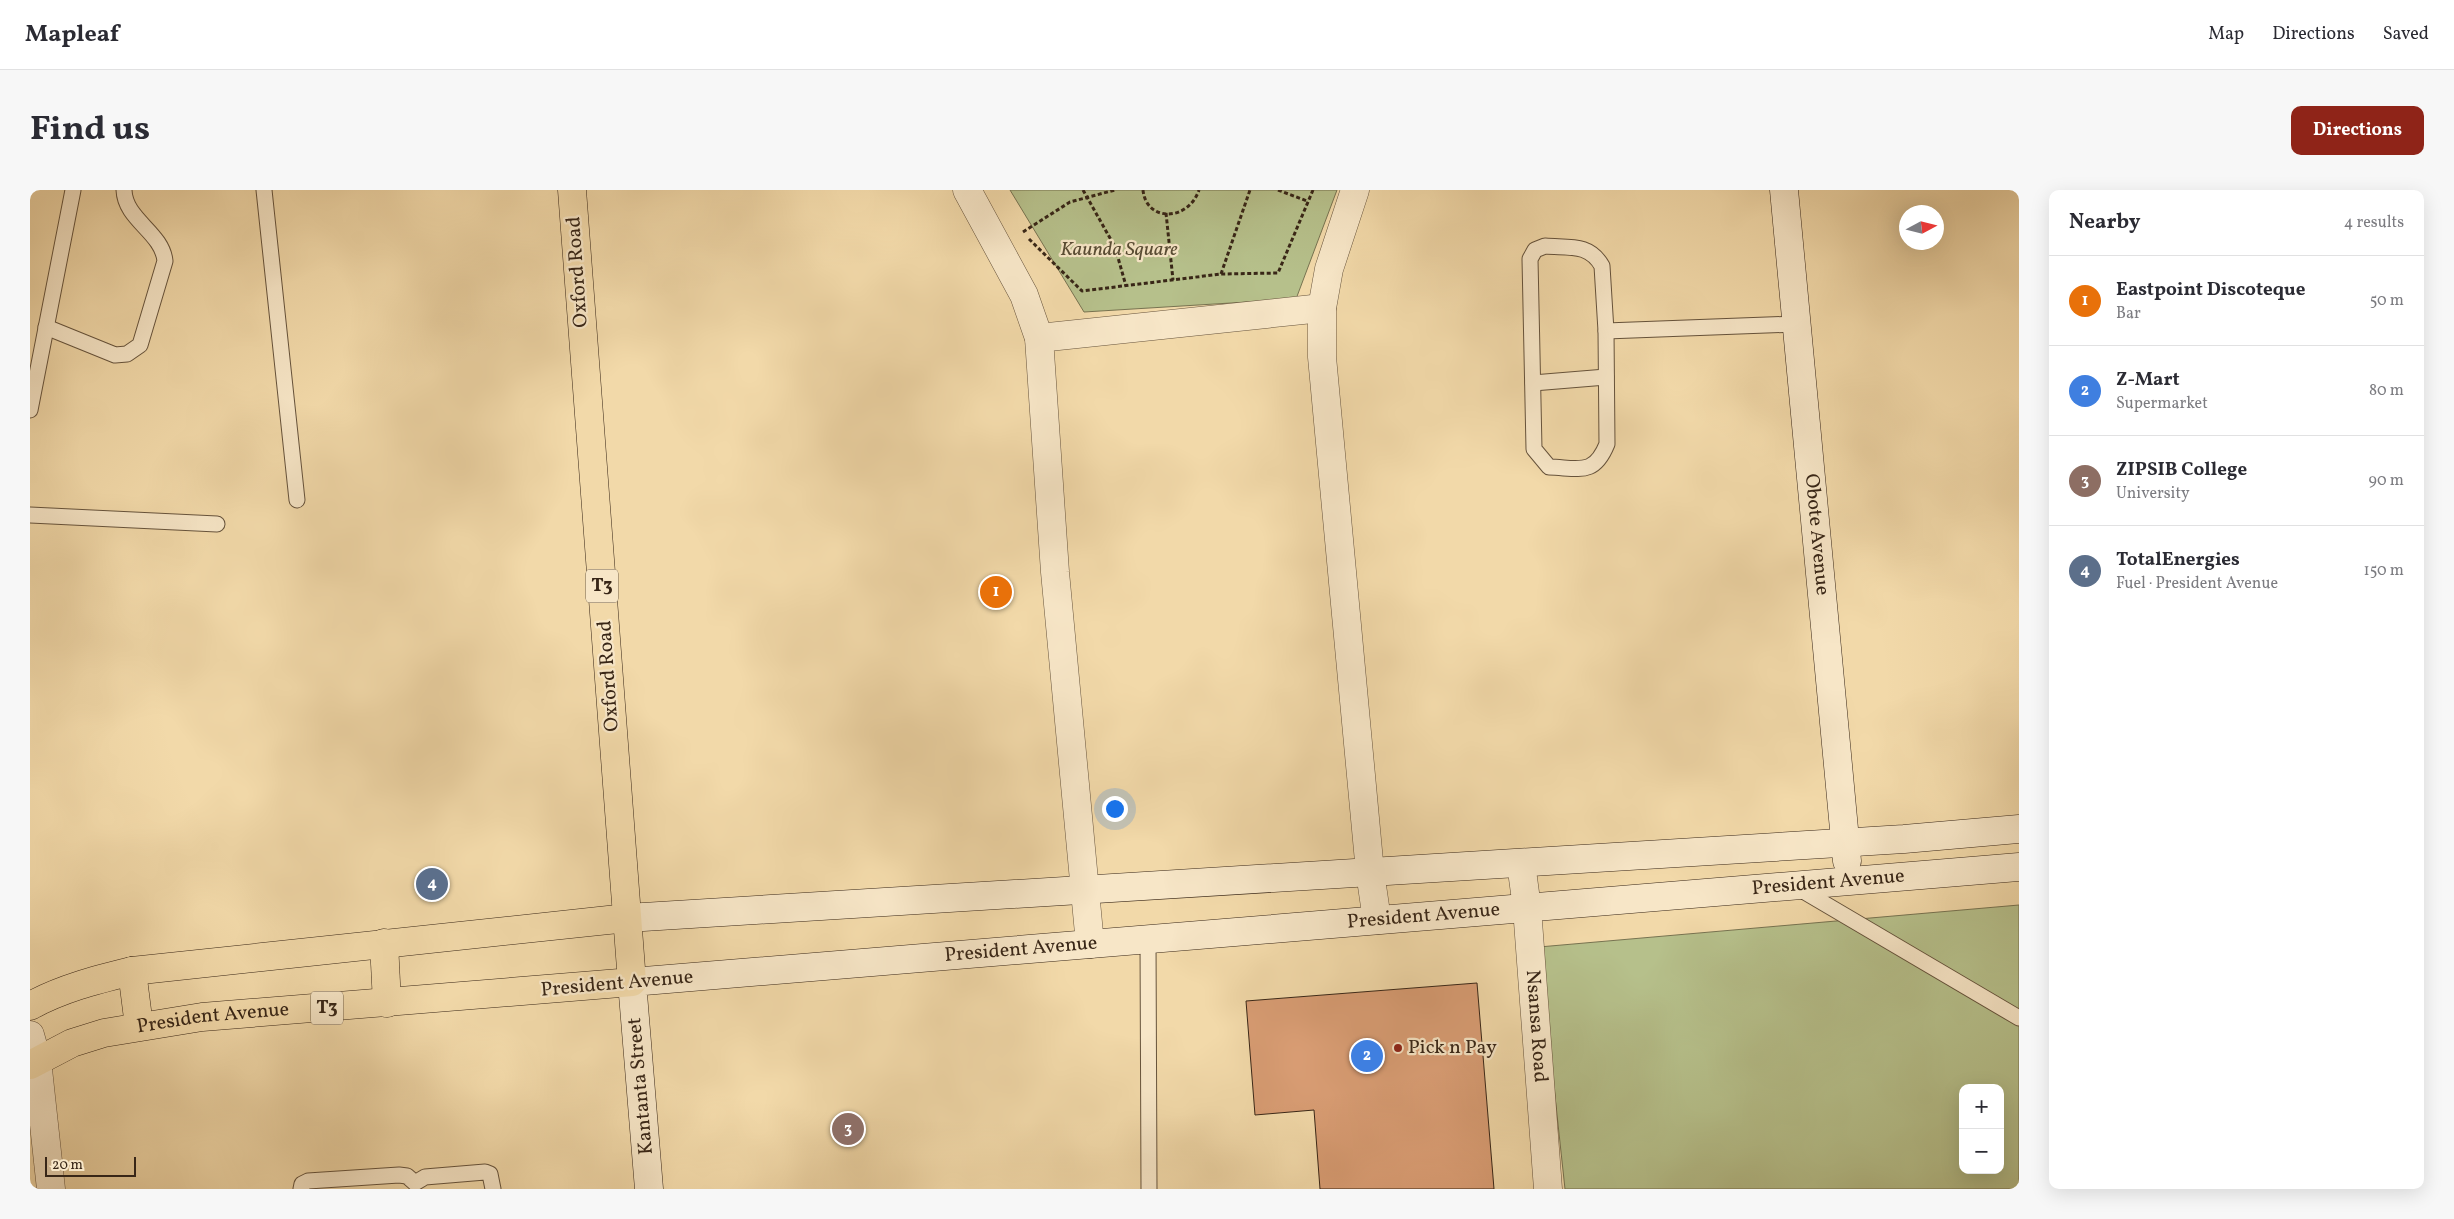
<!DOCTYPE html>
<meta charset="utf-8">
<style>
:root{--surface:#fff;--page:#f7f7f7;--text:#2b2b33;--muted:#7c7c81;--line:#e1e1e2;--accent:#8f2418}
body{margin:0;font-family:Vollkorn,serif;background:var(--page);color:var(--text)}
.controls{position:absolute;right:15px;bottom:15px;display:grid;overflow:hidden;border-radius:10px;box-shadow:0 5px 20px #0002}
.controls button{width:45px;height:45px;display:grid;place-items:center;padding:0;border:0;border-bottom:1px solid var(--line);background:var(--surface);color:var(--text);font:25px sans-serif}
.compass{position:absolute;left:1869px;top:15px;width:45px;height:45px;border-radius:50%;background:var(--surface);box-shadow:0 5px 20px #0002;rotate:83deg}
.scale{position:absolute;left:15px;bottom:12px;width:91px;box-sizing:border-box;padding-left:5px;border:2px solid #382617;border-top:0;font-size:14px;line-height:18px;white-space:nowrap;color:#382617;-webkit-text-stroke:4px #f7e6c7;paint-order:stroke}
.you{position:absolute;left:1084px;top:618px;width:18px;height:18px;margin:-12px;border:4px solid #fff;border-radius:50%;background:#1a73e8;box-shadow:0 0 0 8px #1a73e833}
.badge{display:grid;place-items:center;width:32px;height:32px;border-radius:50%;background:var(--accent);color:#fff;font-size:16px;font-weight:700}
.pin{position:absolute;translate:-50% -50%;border:2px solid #fff;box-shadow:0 1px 5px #0006}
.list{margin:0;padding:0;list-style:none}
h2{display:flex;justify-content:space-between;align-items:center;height:65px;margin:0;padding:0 20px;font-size:21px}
h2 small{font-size:16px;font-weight:400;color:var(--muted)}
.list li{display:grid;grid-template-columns:32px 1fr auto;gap:15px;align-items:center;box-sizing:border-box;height:90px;padding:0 20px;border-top:1px solid var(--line)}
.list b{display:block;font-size:19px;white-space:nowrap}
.list p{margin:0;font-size:16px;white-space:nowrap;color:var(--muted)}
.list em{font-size:16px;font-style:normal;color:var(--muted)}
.map{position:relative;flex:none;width:1989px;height:999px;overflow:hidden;border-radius:10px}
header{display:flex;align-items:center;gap:30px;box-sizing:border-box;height:70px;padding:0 25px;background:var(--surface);border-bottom:1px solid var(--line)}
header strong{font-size:24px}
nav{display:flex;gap:28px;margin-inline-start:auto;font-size:18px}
.intro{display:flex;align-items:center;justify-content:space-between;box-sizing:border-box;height:120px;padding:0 30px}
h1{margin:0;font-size:35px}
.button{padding:12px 22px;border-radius:10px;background:var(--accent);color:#fff;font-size:18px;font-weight:700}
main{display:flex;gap:30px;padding:0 30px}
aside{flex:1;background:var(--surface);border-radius:10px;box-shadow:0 5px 20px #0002}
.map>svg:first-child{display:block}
.green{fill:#b6c08b;stroke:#777351;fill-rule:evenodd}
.building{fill:#d99d74;stroke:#382617}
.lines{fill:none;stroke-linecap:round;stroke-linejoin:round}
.lane-casing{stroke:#66533c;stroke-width:17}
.street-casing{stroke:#66533c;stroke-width:29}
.secondary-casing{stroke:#382617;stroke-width:29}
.highway-casing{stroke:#382617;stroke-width:29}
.path{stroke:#382617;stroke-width:3;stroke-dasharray:4 2.5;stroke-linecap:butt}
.lane{stroke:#f7e6c7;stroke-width:15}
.street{stroke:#f7e6c7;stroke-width:28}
.secondary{stroke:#f7e6c7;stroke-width:28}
.highway{stroke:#f2d9a9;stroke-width:28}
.poi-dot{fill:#8f2418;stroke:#f7e6c7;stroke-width:2}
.labels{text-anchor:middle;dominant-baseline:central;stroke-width:4.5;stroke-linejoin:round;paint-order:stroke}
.shield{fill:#f7e6c7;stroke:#71604c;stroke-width:1}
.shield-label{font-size:19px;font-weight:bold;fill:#382617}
.park-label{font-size:20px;font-style:italic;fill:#584c34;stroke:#f7e6c7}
.street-label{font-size:20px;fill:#382617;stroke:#f7e6c7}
.poi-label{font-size:20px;fill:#382617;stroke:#f7e6c7;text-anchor:start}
</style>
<header>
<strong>Mapleaf</strong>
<nav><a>Map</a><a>Directions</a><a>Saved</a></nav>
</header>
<div class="intro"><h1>Find us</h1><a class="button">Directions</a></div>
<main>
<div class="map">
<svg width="1989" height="999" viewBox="0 0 1989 999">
<rect width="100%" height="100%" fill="#f2d9a9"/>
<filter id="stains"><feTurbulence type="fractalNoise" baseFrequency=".004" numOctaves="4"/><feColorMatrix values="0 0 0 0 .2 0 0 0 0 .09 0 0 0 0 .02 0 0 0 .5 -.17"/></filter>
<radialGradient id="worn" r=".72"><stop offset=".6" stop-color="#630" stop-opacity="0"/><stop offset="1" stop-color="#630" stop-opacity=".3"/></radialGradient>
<g class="green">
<polygon points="980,0 1307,0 1266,109 1054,122"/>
<path d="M1989 715V999H1535L1509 757ZM1933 898H1970V980H1933Z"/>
</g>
<polygon class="building" points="1447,793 1464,999 1290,999 1284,920 1225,925 1216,811"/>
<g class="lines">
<g class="lane-casing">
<g id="lane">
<polyline points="234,0 267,310"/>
<path d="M1515 56C1539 58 1559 53 1572 76L1576 141 1577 254C1564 286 1550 278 1519 277L1504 259 1500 69 1505 60Z"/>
<path d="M16 137 85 165 97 164 110 155 135 71C132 42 95 30 94 0"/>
<polyline points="1576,141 1766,134"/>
<polyline points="1503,193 1576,187"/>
<polyline points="0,220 43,0"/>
<polyline points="0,325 187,334"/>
<polyline points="1768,698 1989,828"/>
<polyline points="1118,749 1119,999"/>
<polyline points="271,999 272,994 278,991 369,985 377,986 385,993 395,987 455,982 460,984 463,999"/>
</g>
</g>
<g class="street-casing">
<g id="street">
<polyline points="937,0 994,105 1009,148 1025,382 1060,754"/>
<polyline points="1325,0 1299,79 1292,118 1292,167 1340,682 1347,730"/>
<polyline points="1009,148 1292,118"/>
<path id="s1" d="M1491 673 1497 718 1518 999"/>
<polyline points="0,845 7,870 21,999"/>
</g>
</g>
<g class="secondary-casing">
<g id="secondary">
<path id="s2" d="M1754 0 1817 671"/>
<polyline points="597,728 1874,649 1989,639"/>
<path id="s3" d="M619 999 602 792 1989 677"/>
</g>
</g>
<g class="highway-casing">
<g id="highway">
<polyline points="354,753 357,813"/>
<polyline points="102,781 109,836"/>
<path d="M0 816C33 798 66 790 102 781L597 728"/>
<path id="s4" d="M0 875 42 853 74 843 172 827 602 792 542 0"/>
</g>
</g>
<g class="path">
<polyline points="1053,0 1085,57 1096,96"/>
<path d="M1113 0C1116 32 1158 32 1169 0"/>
<polyline points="1248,0 1277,11"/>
<polyline points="1136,23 1143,90"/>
<polyline points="993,42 1040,12 1085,0"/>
<polyline points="999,49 1052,101 1191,84 1248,83 1283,0"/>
<polyline points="1191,84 1220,0"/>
</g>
<use href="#lane" class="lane"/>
<use href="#street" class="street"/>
<use href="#secondary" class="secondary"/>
<use href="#highway" class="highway"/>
</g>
<circle class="poi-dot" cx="1368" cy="858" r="5"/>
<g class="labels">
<g class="shield">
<rect x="556" y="379.5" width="32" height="33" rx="4"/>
<rect x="281" y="801.5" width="32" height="33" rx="4"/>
</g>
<g class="shield-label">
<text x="572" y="396">T3</text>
<text x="297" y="818">T3</text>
</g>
<g class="park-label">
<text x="1089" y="60">Kaunda Square</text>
</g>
<g class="street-label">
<text transform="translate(548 82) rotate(-94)">Oxford Road</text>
<text stroke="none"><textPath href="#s2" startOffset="346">Obote Avenue</textPath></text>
<text transform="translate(579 486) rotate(-94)">Oxford Road</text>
<text stroke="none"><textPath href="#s3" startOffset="1408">President Avenue</textPath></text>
<text stroke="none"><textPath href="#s3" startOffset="1002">President Avenue</textPath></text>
<text stroke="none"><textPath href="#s3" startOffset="598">President Avenue</textPath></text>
<text transform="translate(587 794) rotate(-5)">President Avenue</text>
<text stroke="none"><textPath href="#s4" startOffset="191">President Avenue</textPath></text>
<text stroke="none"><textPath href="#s1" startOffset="164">Nsansa Road</textPath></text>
<text transform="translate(611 896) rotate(-95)">Kantanta Street</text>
</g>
<g class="poi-label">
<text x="1378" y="858">Pick n Pay</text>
</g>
</g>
<rect width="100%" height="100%" filter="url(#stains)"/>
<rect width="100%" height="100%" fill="url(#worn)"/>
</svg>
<div class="controls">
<button>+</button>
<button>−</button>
</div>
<svg class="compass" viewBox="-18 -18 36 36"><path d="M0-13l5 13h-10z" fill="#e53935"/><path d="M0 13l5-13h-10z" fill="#7c7c81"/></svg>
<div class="scale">20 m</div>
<div class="you"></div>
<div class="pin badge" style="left:966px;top:402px;background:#e8710a">1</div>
<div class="pin badge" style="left:1337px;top:866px;background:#3f7fe0">2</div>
<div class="pin badge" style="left:818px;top:939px;background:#8d6e63">3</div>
<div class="pin badge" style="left:402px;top:694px;background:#5c6f8a">4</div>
</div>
<aside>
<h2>Nearby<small>4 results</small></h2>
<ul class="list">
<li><span class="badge" style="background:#e8710a">1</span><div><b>Eastpoint Discoteque</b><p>Bar</p></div><em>50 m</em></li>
<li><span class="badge" style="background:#3f7fe0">2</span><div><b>Z-Mart</b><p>Supermarket</p></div><em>80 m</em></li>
<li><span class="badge" style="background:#8d6e63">3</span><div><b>ZIPSIB College</b><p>University</p></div><em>90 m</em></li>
<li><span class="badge" style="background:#5c6f8a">4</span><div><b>TotalEnergies</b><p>Fuel · President Avenue</p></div><em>150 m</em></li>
</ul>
</aside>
</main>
